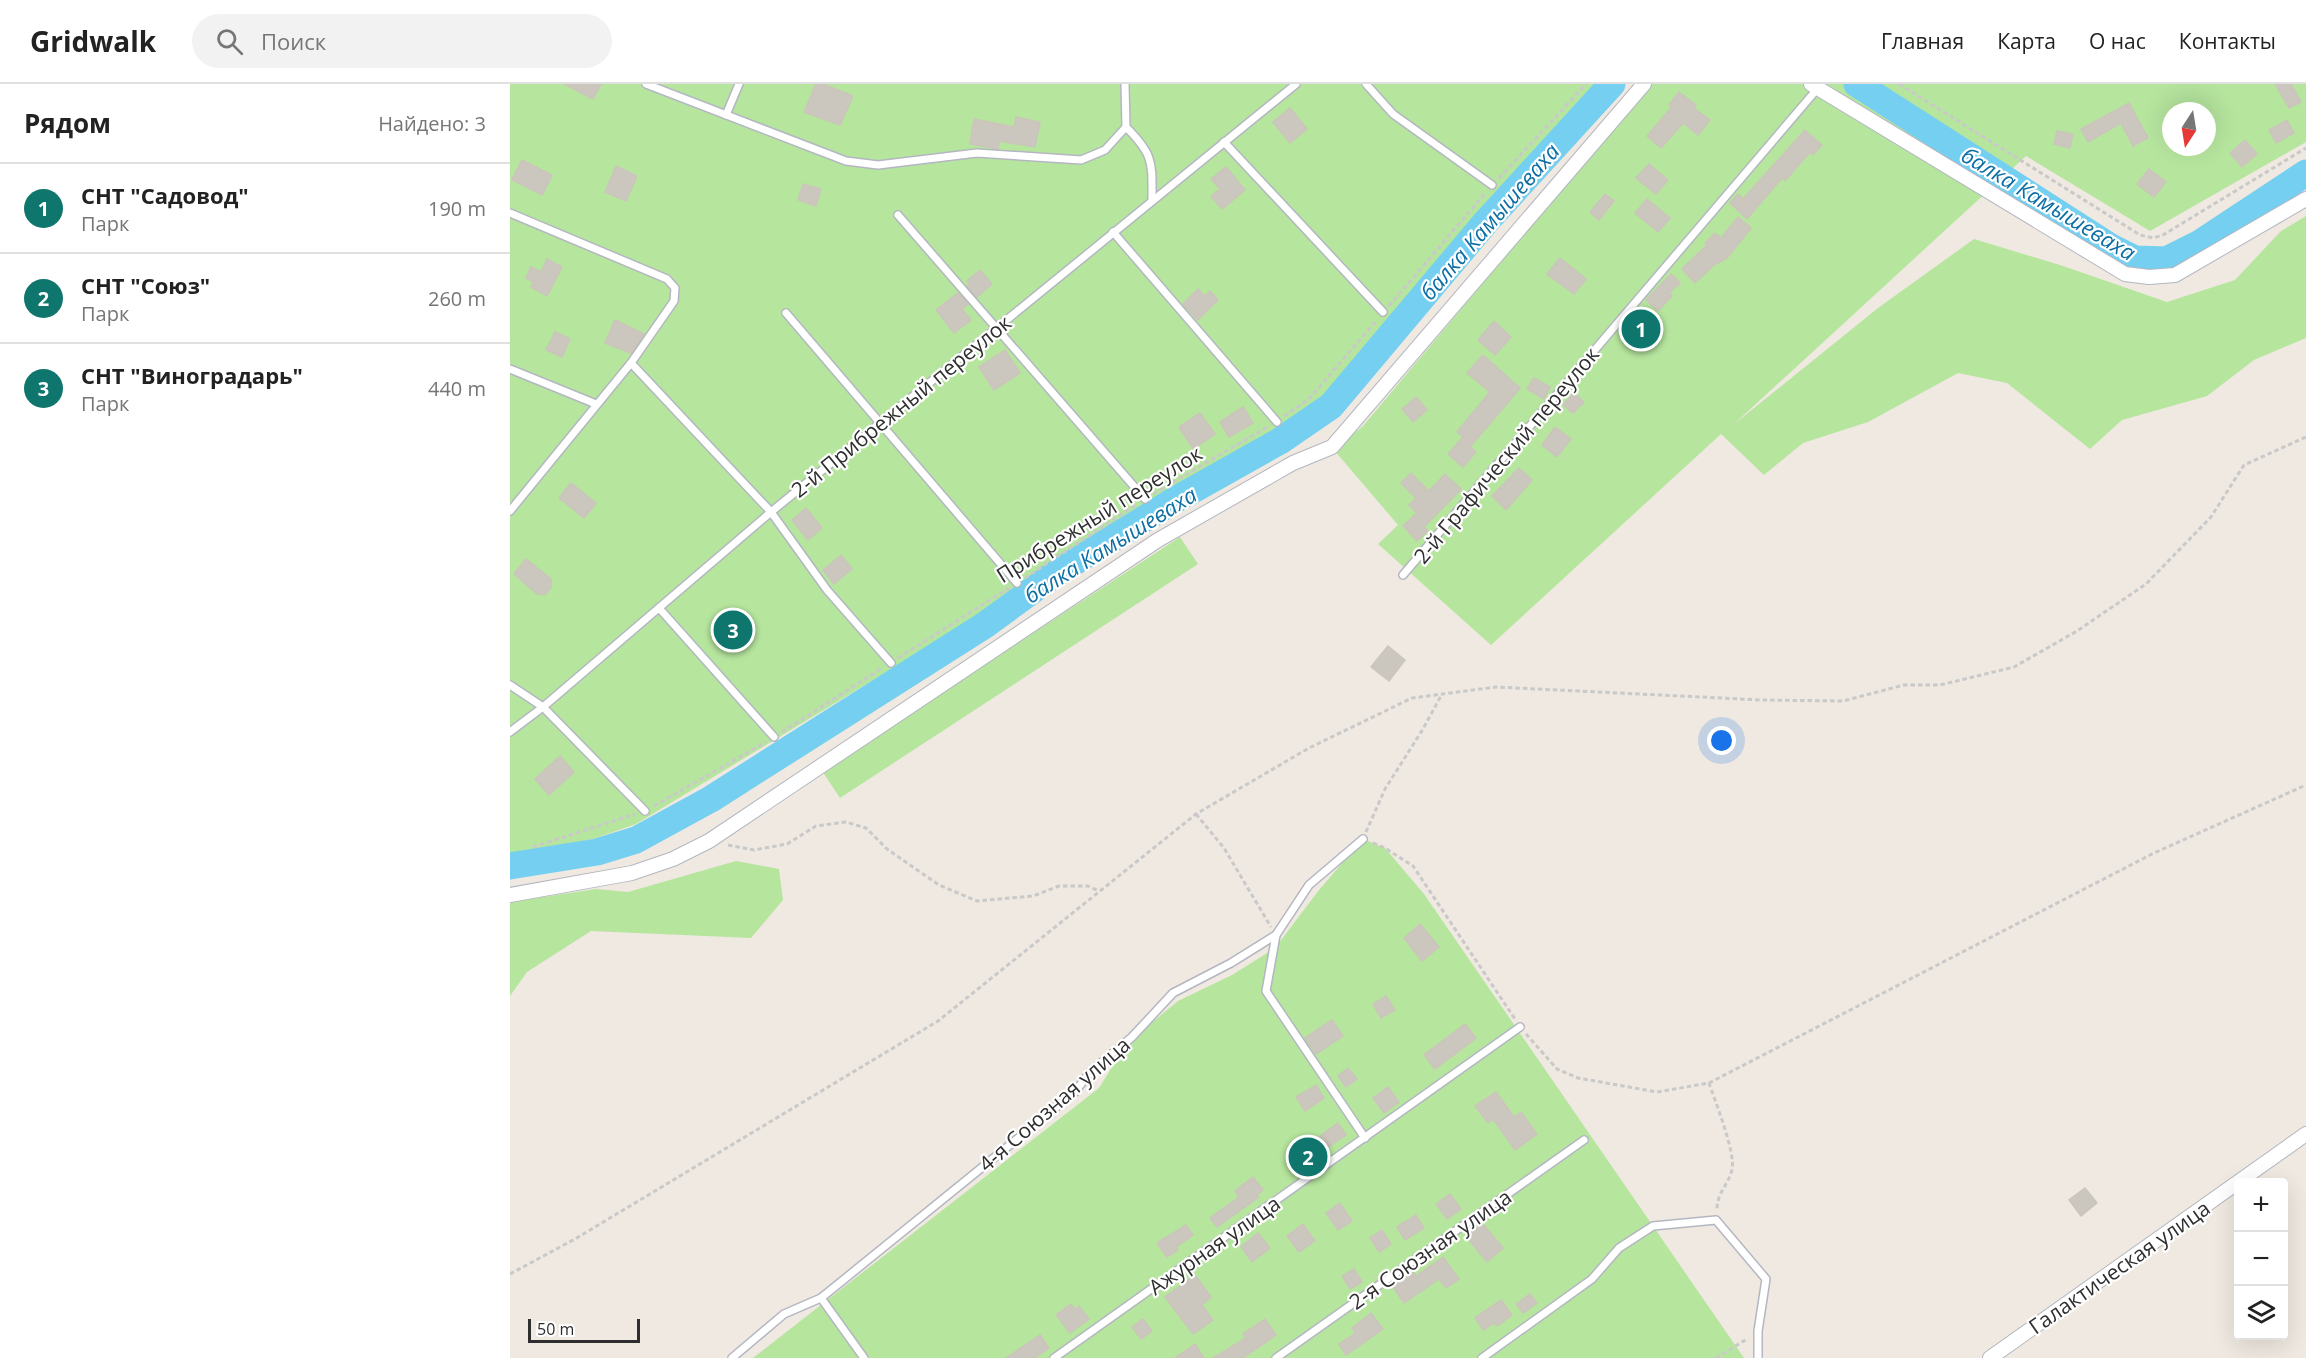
<!DOCTYPE html>
<html lang="ru">
<meta charset="utf-8">
<style>
:root{--surface:#fff;--page:#f2f2f2;--text:#222;--muted:#767676;--line:#e0e0e0;--accent:#0f766e}
body{margin:0;font-family:"Open Sans",sans-serif;background:var(--page);color:var(--text)}
.controls{position:absolute;right:18px;bottom:18px;display:grid;overflow:hidden;border-radius:6px;box-shadow:0 6px 24px #0002}
.controls button{width:54px;height:54px;display:grid;place-items:center;padding:0;border:0;border-bottom:2px solid var(--line);background:var(--surface);color:var(--text);font:30px sans-serif}
.compass{position:absolute;left:1652px;top:18px;width:54px;height:54px;border-radius:50%;background:var(--surface);box-shadow:0 6px 24px #0002;rotate:192deg}
.scale{position:absolute;left:18px;bottom:15px;width:112px;box-sizing:border-box;padding-left:6px;border:3px solid #2e2e2e;border-top:0;font-size:16px;line-height:21px;white-space:nowrap;color:#2e2e2e;-webkit-text-stroke:4px #fff;paint-order:stroke}
.you{position:absolute;left:1212px;top:657px;width:21px;height:21px;margin:-15px;border:4px solid #fff;border-radius:50%;background:#1a73e8;box-shadow:0 0 0 9px #1a73e833}
.badge{display:grid;place-items:center;width:39px;height:39px;border-radius:50%;background:var(--accent);color:#fff;font-size:20px;font-weight:700}
.pin{position:absolute;translate:-50% -50%;border:3px solid #fff;box-shadow:0 2px 6px #0006}
.list{margin:0;padding:0;list-style:none}
h2{display:flex;justify-content:space-between;align-items:center;height:78px;margin:0;padding:0 24px;font-size:26px}
h2 small{font-size:20px;font-weight:400;color:var(--muted)}
.list li{display:grid;grid-template-columns:39px 1fr auto;gap:18px;align-items:center;box-sizing:border-box;height:90px;padding:0 24px;border-top:2px solid var(--line)}
.list b{display:block;font-size:22px;white-space:nowrap}
.list p{margin:0;font-size:20px;white-space:nowrap;color:var(--muted)}
.list em{font-size:20px;font-style:normal;color:var(--muted)}
.icon{flex:none;width:33px;height:33px;fill:none;stroke:currentColor;stroke-width:2;stroke-linecap:round;stroke-linejoin:round}
.map{position:relative;flex:none;width:1796px;height:1274px;overflow:hidden}
header{display:flex;align-items:center;gap:36px;box-sizing:border-box;height:84px;padding:0 30px;background:var(--surface);border-bottom:2px solid var(--line)}
header strong{font-size:28px}
nav{display:flex;gap:33px;margin-inline-start:auto;font-size:21px}
.search{width:420px;height:54px;background:var(--page);display:flex;align-items:center;gap:15px;box-sizing:border-box;padding:0 21px;border-radius:33px;color:var(--muted);font-size:22px}
main{display:flex}
aside{flex:1;background:var(--surface)}
.map>svg:first-child{display:block}
.green{fill:#b6e59e;fill-rule:evenodd}
.lines{fill:none;stroke-linecap:round;stroke-linejoin:round}
.river{stroke:#75cff0;stroke-width:27}
.building{fill:#cbc7bf;stroke:#cbc5ba;stroke-width:1.5}
.service-casing{stroke:#b4b7c1;stroke-width:10}
.minor-casing{stroke:#b4b7c1;stroke-width:16}
.path{stroke:#c9c9c9;stroke-width:3;stroke-dasharray:4.5 3;stroke-linecap:butt}
.service{stroke:#fff;stroke-width:7}
.minor{stroke:#fff;stroke-width:14}
.labels{text-anchor:middle;dominant-baseline:central;stroke-width:4.5;stroke-linejoin:round;paint-order:stroke}
.street-label{font-size:21px;fill:#2e2e2e;stroke:#fff}
.water-label{font-size:22px;font-style:italic;fill:#0d6fa3;stroke:#fff}
</style>
<header>
<strong>Gridwalk</strong>
<div class="search"><svg class="icon" aria-label="search" viewBox="0 0 24 24"><circle cx="10" cy="10" r="6"/><path d="M15 15l6 6"/></svg>Поиск</div>
<nav><a>Главная</a><a>Карта</a><a>О нас</a><a>Контакты</a></nav>
</header>
<main>
<aside>
<h2>Рядом<small>Найдено: 3</small></h2>
<ul class="list">
<li><span class="badge">1</span><div><b>СНТ &quot;Садовод&quot;</b><p>Парк</p></div><em>190 m</em></li>
<li><span class="badge">2</span><div><b>СНТ &quot;Союз&quot;</b><p>Парк</p></div><em>260 m</em></li>
<li><span class="badge">3</span><div><b>СНТ &quot;Виноградарь&quot;</b><p>Парк</p></div><em>440 m</em></li>
</ul>
</aside>
<div class="map">
<svg width="1796" height="1274" viewBox="0 0 1796 1274">
<rect width="100%" height="100%" fill="#efe9e1"/>
<g class="green">
<polygon points="0,0 1102,0 814,314 765,352 126,740 83,755 0,771"/>
<path d="M1140 0H1796V58L1640 147 1516 72 1223 341 1368 224 1464 155 1553 182 1657 218 1725 196 1771 147 1796 132V254L1744 276 1697 312 1612 336 1580 365 1497 299 1448 289 1358 338 1293 359 1254 391 1211 350 981 561 868 460 888 441 824 366 853 342ZM1661 27H1697V63H1661Z"/>
<polygon points="670,453 688,480 330,714 312,687"/>
<polygon points="853,755 875,764 914,810 1234,1274 243,1274 589,1004 617,959 668,917 722,891 765,864 809,806"/>
<polygon points="226,777 269,785 273,816 241,854 81,847 17,888 0,912 0,818 86,805 118,808"/>
</g>
<g class="lines">
<g class="river">
<polyline points="1347,0 1601,163 1625,175 1656,176 1690,159 1796,89"/>
<polyline points="0,782 87,768 126,756 201,715 475,541 545,490 665,416 770,357 821,322 975,139 1102,0"/>
</g>
</g>
<g class="building">
<polygon points="54,0 91,0 83,15"/>
<polygon points="306,0 313,0 343,12 330,41 294,28"/>
<polygon points="1765,0 1781,0 1791,18 1779,24"/>
<polygon points="1169,8 1186,21 1184,24 1200,36 1188,51 1173,39 1151,64 1137,52 1162,23 1159,21"/>
<polygon points="1619,19 1638,54 1623,62 1611,39 1578,58 1571,45"/>
<polygon points="780,24 797,45 780,59 763,38"/>
<polygon points="506,33 530,38 525,63 489,57 488,65 460,60 464,35 504,43"/>
<polygon points="1777,36 1784,49 1766,59 1759,46"/>
<polygon points="1295,46 1312,61 1303,71 1300,68 1275,97 1272,94 1237,135 1220,119 1228,110 1233,115"/>
<polygon points="1547,47 1563,50 1560,64 1544,60"/>
<polygon points="1735,56 1747,70 1732,83 1720,69"/>
<polygon points="12,76 42,91 32,111 2,96"/>
<polygon points="1139,80 1158,96 1146,110 1126,94"/>
<polygon points="106,82 127,92 116,117 95,108"/>
<polygon points="716,83 735,106 712,125 701,112 710,105 701,95"/>
<polygon points="1639,85 1656,98 1644,113 1627,100"/>
<polygon points="293,100 311,105 306,122 288,116"/>
<polygon points="1095,110 1104,117 1089,136 1080,128"/>
<polygon points="1137,115 1160,134 1148,148 1125,129"/>
<polygon points="1228,133 1241,144 1217,174 1204,181 1185,199 1172,185 1197,161 1195,159 1205,149 1211,154"/>
<polygon points="1050,174 1076,195 1064,210 1037,190"/>
<polygon points="37,175 52,183 37,212 21,203 23,198 16,194 21,183 31,188"/>
<polygon points="470,186 482,200 467,213 457,202 460,199 457,197"/>
<polygon points="1161,190 1170,199 1159,209 1162,212 1148,227 1136,216"/>
<polygon points="688,205 695,212 700,207 708,216 688,236 673,220"/>
<polygon points="448,209 458,220 452,225 461,236 444,249 426,226"/>
<polygon points="105,236 134,250 121,269 95,259"/>
<polygon points="984,237 1001,253 985,271 968,256"/>
<polygon points="45,248 60,255 52,273 36,266"/>
<polygon points="495,266 510,289 484,306 469,283"/>
<polygon points="973,271 1010,304 960,363 966,368 953,383 938,370 953,353 947,348 980,308 957,289"/>
<polygon points="1024,294 1040,303 1034,315 1017,305"/>
<polygon points="1064,309 1074,318 1063,329 1053,321"/>
<polygon points="906,313 917,326 903,338 892,325"/>
<polygon points="733,323 743,339 719,353 710,338"/>
<polygon points="690,329 705,350 683,365 669,343"/>
<polygon points="1045,343 1061,355 1047,373 1032,361"/>
<polygon points="1009,384 1022,396 996,426 982,412"/>
<polygon points="901,389 919,407 935,390 951,405 914,443 918,447 907,457 893,442 907,429 899,421 906,414 891,399"/>
<polygon points="61,399 86,419 74,434 49,414"/>
<polygon points="296,424 312,444 298,456 282,436"/>
<polygon points="331,471 342,485 324,500 313,486"/>
<polygon points="16,475 41,495 41,503 35,511 27,510 4,490"/>
<polygon points="878,562 895,576 879,597 861,583"/>
<polygon points="50,672 64,688 39,711 25,695"/>
<polygon points="910,840 929,863 912,877 894,854"/>
<polygon points="876,912 885,926 871,934 863,920"/>
<polygon points="822,936 833,952 806,970 795,954"/>
<polygon points="955,940 966,954 925,985 914,971"/>
<polygon points="838,984 847,995 836,1003 828,992"/>
<polygon points="806,1001 814,1014 795,1027 786,1013"/>
<polygon points="878,1003 889,1018 874,1029 863,1014"/>
<polygon points="986,1008 1004,1033 1011,1028 1027,1050 1005,1066 983,1035 978,1039 965,1022"/>
<polygon points="828,1039 836,1051 811,1068 814,1072 801,1082 790,1067"/>
<polygon points="743,1093 753,1106 747,1111 749,1113 707,1143 700,1134 729,1113 725,1107"/>
<polygon points="1575,1104 1587,1119 1571,1132 1559,1116"/>
<polygon points="940,1110 951,1125 937,1135 926,1120"/>
<polygon points="830,1119 842,1137 828,1146 816,1129"/>
<polygon points="906,1131 914,1144 895,1156 887,1143"/>
<polygon points="972,1139 993,1164 977,1178 956,1152"/>
<polygon points="793,1140 805,1157 789,1168 777,1152"/>
<polygon points="676,1141 683,1151 666,1163 668,1166 657,1173 647,1159"/>
<polygon points="872,1146 881,1160 869,1168 860,1154"/>
<polygon points="748,1149 760,1164 742,1178 731,1163"/>
<polygon points="933,1173 949,1195 936,1204 929,1195 894,1219 883,1203 904,1188 906,1192"/>
<polygon points="844,1185 852,1198 840,1205 832,1192"/>
<polygon points="685,1191 701,1213 692,1221 703,1236 683,1250 655,1213"/>
<polygon points="1020,1210 1027,1219 1013,1229 1006,1220"/>
<polygon points="991,1216 1002,1231 987,1242 984,1239 973,1246 965,1234"/>
<polygon points="561,1220 565,1226 569,1222 579,1235 560,1249 546,1231"/>
<polygon points="861,1229 873,1245 836,1271 829,1260 846,1249 842,1244"/>
<polygon points="633,1235 642,1247 631,1255 622,1243"/>
<polygon points="755,1235 766,1251 733,1274 703,1274 736,1254 733,1250"/>
<polygon points="530,1251 539,1264 525,1274 496,1274"/>
<polygon points="685,1260 694,1274 665,1274"/>
</g>
<g class="lines">
<g class="service-casing">
<g id="service">
<polyline points="136,0 336,77 368,81 467,69 571,76 595,66 616,43"/>
<path d="M615 0 616 43C644 71 642 78 642 116"/>
<polyline points="856,0 883,30 982,101"/>
<polyline points="216,31 229,0"/>
<polyline points="714,58 873,228"/>
<polyline points="0,129 157,195 165,204 164,217 121,279 0,427"/>
<polyline points="388,131 635,415"/>
<polyline points="603,148 767,338"/>
<polyline points="276,229 507,499"/>
<polyline points="121,279 261,428 317,506 381,579"/>
<polyline points="0,285 86,320"/>
<polyline points="893,491 1308,4"/>
<polyline points="149,524 264,653"/>
<polyline points="0,601 33,623 135,727"/>
<polyline points="0,648 33,623 261,428 786,0"/>
<polyline points="766,851 756,907 855,1054"/>
<polyline points="311,1214 354,1274"/>
<polyline points="222,1274 274,1230 311,1214 565,1008 580,988 622,953 663,909 721,879 766,851 799,801 853,755"/>
<polyline points="544,1274 1010,943"/>
<polyline points="766,1274 1074,1056"/>
<polyline points="972,1274 1082,1195 1109,1164 1143,1142 1206,1136 1256,1195 1248,1247 1248,1274"/>
</g>
</g>
<g class="minor-casing">
<g id="minor">
<polyline points="1301,0 1615,190 1639,193 1665,191 1796,115"/>
<polyline points="0,811 122,789 163,775 199,757 648,456 783,379 822,363 1134,0"/>
<polyline points="1480,1274 1796,1050"/>
</g>
</g>
<g class="path">
<polyline points="1389,0 1630,151 1643,154 1653,151 1796,64"/>
<polyline points="989,94 1076,0"/>
<polyline points="879,222 976,108"/>
<polyline points="774,332 798,316 867,236"/>
<polyline points="643,410 759,342"/>
<polyline points="515,494 627,420"/>
<polyline points="388,574 499,504"/>
<polyline points="272,648 372,584"/>
<polyline points="144,722 256,658"/>
<polyline points="686,730 714,764 761,843"/>
<polyline points="856,748 875,705 913,645 932,610"/>
<polyline points="863,759 875,764 903,782 1005,935"/>
<polyline points="218,761 244,766 277,760 306,742 336,738 356,744 377,765 429,801 467,817 523,812 549,802 578,802 589,807"/>
<polyline points="23,763 125,730"/>
<polyline points="1016,950 1047,985 1068,994 1147,1008 1199,999 1644,769 1796,701"/>
<path d="M1199 999C1205 1017 1226 1069 1222 1086 1218 1101 1207 1109 1207 1125"/>
<polyline points="0,1190 65,1155 428,937 686,730 799,664 902,614 986,603 1252,616 1333,617 1394,601 1430,601 1504,583 1567,547 1636,500 1701,433 1734,381 1796,353"/>
<polyline points="1206,1274 1237,1255"/>
</g>
<use href="#service" class="service"/>
<use href="#minor" class="minor"/>
</g>
<g class="labels">
<g class="street-label">
<text transform="translate(391 322) rotate(-39)">2-й Прибрежный переулок</text>
<text transform="translate(996 371) rotate(-50)">2-й Графический переулок</text>
<text transform="translate(589 430) rotate(-32)">Прибрежный переулок</text>
<text transform="translate(544 1020) rotate(-41)">4-я Союзная улица</text>
<text transform="translate(704 1161) rotate(-35)">Ажурная улица</text>
<text transform="translate(920 1165) rotate(-35)">2-я Союзная улица</text>
<text transform="translate(1609 1183) rotate(-35)">Галактическая улица</text>
</g>
<g class="water-label">
<text transform="translate(1539 119) rotate(31)">балка Камышеваха</text>
<text transform="translate(979 137) rotate(-49)">балка Камышеваха</text>
<text transform="translate(600 460) rotate(-32)">балка Камышеваха</text>
</g>
</g>
</svg>
<div class="controls">
<button>+</button>
<button>−</button>
<button><svg class="icon" aria-label="layers" viewBox="0 0 24 24"><path d="M12 4l9 5-9 5-9-5zM3 14l9 5 9-5"/></svg></button>
</div>
<svg class="compass" viewBox="-18 -18 36 36"><path d="M0-13l5 13h-10z" fill="#e53935"/><path d="M0 13l5-13h-10z" fill="#767676"/></svg>
<div class="scale">50 m</div>
<div class="you"></div>
<div class="pin badge" style="left:1131px;top:245px">1</div>
<div class="pin badge" style="left:798px;top:1073px">2</div>
<div class="pin badge" style="left:223px;top:546px">3</div>
</div>
</main>
